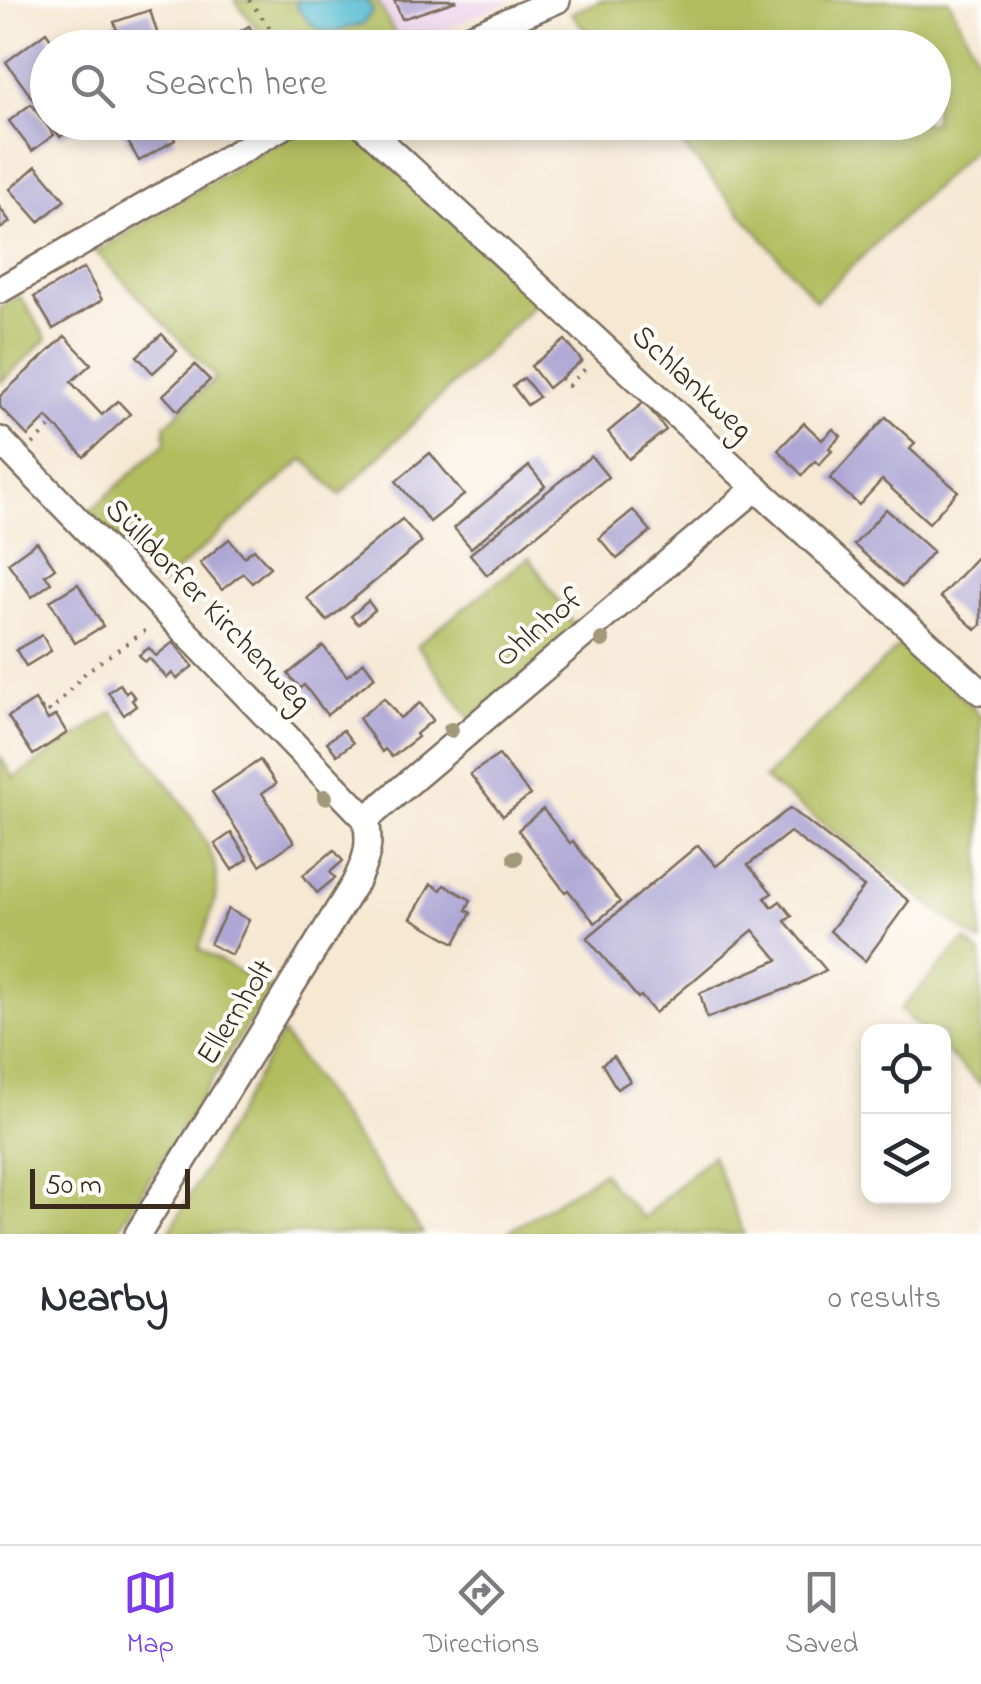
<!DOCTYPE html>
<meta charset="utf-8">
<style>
:root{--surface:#fff;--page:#f7f7f7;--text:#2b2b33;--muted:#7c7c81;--line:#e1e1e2;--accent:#7c3aed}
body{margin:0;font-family:"Indie Flower",sans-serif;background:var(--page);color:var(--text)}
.controls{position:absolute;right:30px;bottom:30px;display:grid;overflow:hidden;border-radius:20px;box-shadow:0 5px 15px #0003}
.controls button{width:90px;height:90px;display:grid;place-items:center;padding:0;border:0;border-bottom:2px solid var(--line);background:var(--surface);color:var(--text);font:50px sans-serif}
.scale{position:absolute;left:30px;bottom:25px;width:160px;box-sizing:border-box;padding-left:10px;border:5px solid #3b2a1e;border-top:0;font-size:28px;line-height:35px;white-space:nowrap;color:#3b2a1e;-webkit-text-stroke:8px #fdfcf7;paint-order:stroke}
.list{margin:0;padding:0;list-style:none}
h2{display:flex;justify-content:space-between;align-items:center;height:130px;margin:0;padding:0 40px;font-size:42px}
h2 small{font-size:32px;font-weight:400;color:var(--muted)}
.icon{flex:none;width:55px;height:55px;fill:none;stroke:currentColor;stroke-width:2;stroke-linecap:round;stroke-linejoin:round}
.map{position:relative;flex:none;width:981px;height:1234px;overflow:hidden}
.search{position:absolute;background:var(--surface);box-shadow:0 5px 15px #0003;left:30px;right:30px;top:30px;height:110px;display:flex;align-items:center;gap:25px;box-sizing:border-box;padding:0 35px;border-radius:55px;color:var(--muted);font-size:38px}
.sheet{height:310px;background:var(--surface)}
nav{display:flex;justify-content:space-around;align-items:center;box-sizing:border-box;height:140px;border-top:2px solid var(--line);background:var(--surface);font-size:28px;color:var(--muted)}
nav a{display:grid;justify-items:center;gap:5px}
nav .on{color:var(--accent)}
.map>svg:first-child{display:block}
.built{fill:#ecd1ea}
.green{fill:#b1bd5f;stroke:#76743e;stroke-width:2.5}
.water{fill:#53bbd1;stroke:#477278;stroke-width:2.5}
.building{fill:#aea7d5}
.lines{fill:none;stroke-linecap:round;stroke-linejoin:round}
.minor-casing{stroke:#7c6c5d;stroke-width:30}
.path{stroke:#7c6c5d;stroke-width:4;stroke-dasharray:2.5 8;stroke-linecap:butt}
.minor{stroke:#fff;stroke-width:25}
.tree{fill:#a2987a}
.labels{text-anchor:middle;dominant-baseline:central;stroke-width:8;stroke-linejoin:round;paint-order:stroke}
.street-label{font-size:32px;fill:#3b2a1e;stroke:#fdfcf7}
</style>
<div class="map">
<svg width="981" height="1234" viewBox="0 0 981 1234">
<rect width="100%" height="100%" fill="#fdfcf7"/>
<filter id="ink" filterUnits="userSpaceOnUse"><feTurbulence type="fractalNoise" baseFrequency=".01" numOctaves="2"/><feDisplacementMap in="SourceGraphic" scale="20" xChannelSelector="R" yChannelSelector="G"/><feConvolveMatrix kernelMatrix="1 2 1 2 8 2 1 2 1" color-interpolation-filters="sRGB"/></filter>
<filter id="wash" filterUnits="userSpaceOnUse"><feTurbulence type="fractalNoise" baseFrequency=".0048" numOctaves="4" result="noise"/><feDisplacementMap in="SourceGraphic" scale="40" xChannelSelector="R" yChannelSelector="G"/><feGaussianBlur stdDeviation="2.25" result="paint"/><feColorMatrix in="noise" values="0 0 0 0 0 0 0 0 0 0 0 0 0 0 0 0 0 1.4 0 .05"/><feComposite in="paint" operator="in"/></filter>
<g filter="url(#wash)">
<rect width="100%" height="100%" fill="#f6e8d3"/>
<polygon class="built" points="377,0 512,0 403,48"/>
<g class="green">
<polygon points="234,0 377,0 402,47 272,47"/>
<polygon points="601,0 949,0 981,64 981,142 816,301 664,123 934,122 934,48 600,47 571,13"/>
<polygon points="309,123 346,123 538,301 340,495 304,459 161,585 90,511 166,442 165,425 216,378 96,252"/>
<polygon points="20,296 47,339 0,383 0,308"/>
<polygon points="529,557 578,631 470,719 417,645"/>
<polygon points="904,641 981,716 981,943 764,779"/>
<path d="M113 712C143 755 202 817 215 866 222 893 207 924 199 949L270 989 115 1234H0V757L14 778Z"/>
<polygon points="965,940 981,954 981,1085 944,1050 944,1032 923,1031 900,1010"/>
<polygon points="282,1033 423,1234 168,1234"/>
<polygon points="712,1155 744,1234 505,1234 603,1172 613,1187 643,1218"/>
</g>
<path class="water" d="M298 0H366L373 10 363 24C325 33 321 40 296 6Z"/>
<g id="blocks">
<g class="building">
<polygon points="394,0 456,0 456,1 402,19"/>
<polygon points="150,10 162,48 123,48 114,22"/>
<polygon points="249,26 262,48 213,48"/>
<polygon points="46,32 57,48 48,48 48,120 6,62"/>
<polygon points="31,104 54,135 32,151 9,121"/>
<polygon points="49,122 81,122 60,137"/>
<polygon points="117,122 165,122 175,140 139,161"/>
<polygon points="36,166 65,200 39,222 10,189"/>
<polygon points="0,208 10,222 0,229"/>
<polygon points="84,268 102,300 53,329 34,297"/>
<polygon points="162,334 177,351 153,373 137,356"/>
<polygon points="65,336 91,364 71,382 102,415 118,401 130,414 84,457 47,417 28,436 0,407 0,396"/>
<polygon points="565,340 582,361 548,388 531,366"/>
<polygon points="195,365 210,380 178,411 163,395"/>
<polygon points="524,378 539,397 527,405 513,386"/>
<polygon points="644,402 666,430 629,459 608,432"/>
<polygon points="886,417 915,443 910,449 958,491 929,523 882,480 859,505 830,479"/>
<polygon points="804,423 822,440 833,429 841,436 829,448 832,451 827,456 819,465 815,461 802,475 778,450"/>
<polygon points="430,453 464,495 430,522 396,481"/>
<polygon points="591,456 608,477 487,575 470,554"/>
<polygon points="529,466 545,486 471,548 454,528"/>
<polygon points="886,509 933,551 902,587 854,545"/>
<polygon points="633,510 651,531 617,559 599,538"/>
<polygon points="402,519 422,542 327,621 307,598"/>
<polygon points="229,539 244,557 254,549 270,567 252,583 243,573 222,590 200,563"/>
<polygon points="37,542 55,568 45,575 51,583 32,597 8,563"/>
<polygon points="981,553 981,625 976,630 940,597"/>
<polygon points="78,584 103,626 75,643 50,601"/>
<polygon points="368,601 375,610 358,624 351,616"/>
<polygon points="42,635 51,651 26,666 16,650"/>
<polygon points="173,642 193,666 177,679 172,673 167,678 149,658 145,662 139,655 149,648 156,656"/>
<polygon points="323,646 347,676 364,662 375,677 327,715 304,685 300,688 288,674"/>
<polygon points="120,684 126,693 129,690 135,698 132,700 136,706 124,715 108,692"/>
<polygon points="384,698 400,718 420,703 433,720 416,734 418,737 392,757 385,749 382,752 359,718"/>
<polygon points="35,700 48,720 56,715 67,733 33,755 8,717"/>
<polygon points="343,730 353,743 337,755 327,742"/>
<polygon points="499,755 530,795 503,816 470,774"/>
<polygon points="260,760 276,784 262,793 294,842 260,865 212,792"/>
<polygon points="790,808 909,901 865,961 830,931 864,887 790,832 748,865 772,893 765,898 772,907 780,901 792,916 785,921 826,970 797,985 707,1018 700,993 778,960 753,930 655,1013 641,996 638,998 587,938 698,845 716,866"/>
<polygon points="543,809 570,843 573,841 620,902 595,923 568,890 565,892 518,830"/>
<polygon points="231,833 248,859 232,870 215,844"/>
<polygon points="334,850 343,861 330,872 335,878 317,893 303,875"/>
<polygon points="431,884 441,890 444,885 471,900 466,910 471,913 455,943 411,918"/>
<polygon points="228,909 249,920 232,955 210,944"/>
<polygon points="614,1056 630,1081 617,1089 602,1064"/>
</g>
</g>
</g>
<g filter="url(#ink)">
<use href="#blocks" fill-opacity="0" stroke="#7c6c5d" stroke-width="2.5"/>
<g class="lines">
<g class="minor-casing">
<g id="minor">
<polyline points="445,48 557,0"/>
<polyline points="360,122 756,488 981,692"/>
<polyline points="0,290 290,122"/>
<polyline points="0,440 366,819"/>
<polyline points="366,819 756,488"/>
<path d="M138 1234 355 883C367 858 371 846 366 819"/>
</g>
</g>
<g class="path">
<polyline points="249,0 285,48"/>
<polyline points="561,378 568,386 588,366"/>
<polyline points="33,444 54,424"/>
<polyline points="41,709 46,706 50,712 87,671 149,628"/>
</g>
<use href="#minor" class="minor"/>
</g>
<g class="tree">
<circle cx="602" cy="640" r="8"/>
<circle cx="451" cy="730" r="8"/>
<circle cx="325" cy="797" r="8"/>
<circle cx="515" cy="858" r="8"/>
</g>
</g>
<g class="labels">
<g class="street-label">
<text transform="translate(691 384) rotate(43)">Schlankweg</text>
<text transform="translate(207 606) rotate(46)">Sülldorfer Kirchenweg</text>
<text transform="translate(540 629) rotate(-40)">Ohlnhof</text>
<text transform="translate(237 1013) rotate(-58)">Ellernholt</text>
</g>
</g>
</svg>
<div class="controls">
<button><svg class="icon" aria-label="locate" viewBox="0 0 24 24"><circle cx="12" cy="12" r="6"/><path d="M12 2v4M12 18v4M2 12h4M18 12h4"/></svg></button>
<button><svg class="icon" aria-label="layers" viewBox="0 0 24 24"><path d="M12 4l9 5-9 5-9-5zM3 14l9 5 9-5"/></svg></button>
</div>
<div class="scale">50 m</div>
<div class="search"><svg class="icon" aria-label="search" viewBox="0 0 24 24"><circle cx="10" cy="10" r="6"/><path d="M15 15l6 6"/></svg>Search here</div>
</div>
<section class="sheet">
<h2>Nearby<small>0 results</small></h2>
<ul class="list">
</ul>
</section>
<nav>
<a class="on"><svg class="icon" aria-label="map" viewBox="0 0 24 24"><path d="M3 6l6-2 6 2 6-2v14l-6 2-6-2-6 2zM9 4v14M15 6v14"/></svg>Map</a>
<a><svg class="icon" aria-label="directions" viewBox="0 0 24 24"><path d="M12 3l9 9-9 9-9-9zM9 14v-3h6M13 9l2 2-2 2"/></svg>Directions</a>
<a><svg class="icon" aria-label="saved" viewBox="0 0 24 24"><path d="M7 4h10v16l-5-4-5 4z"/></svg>Saved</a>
</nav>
